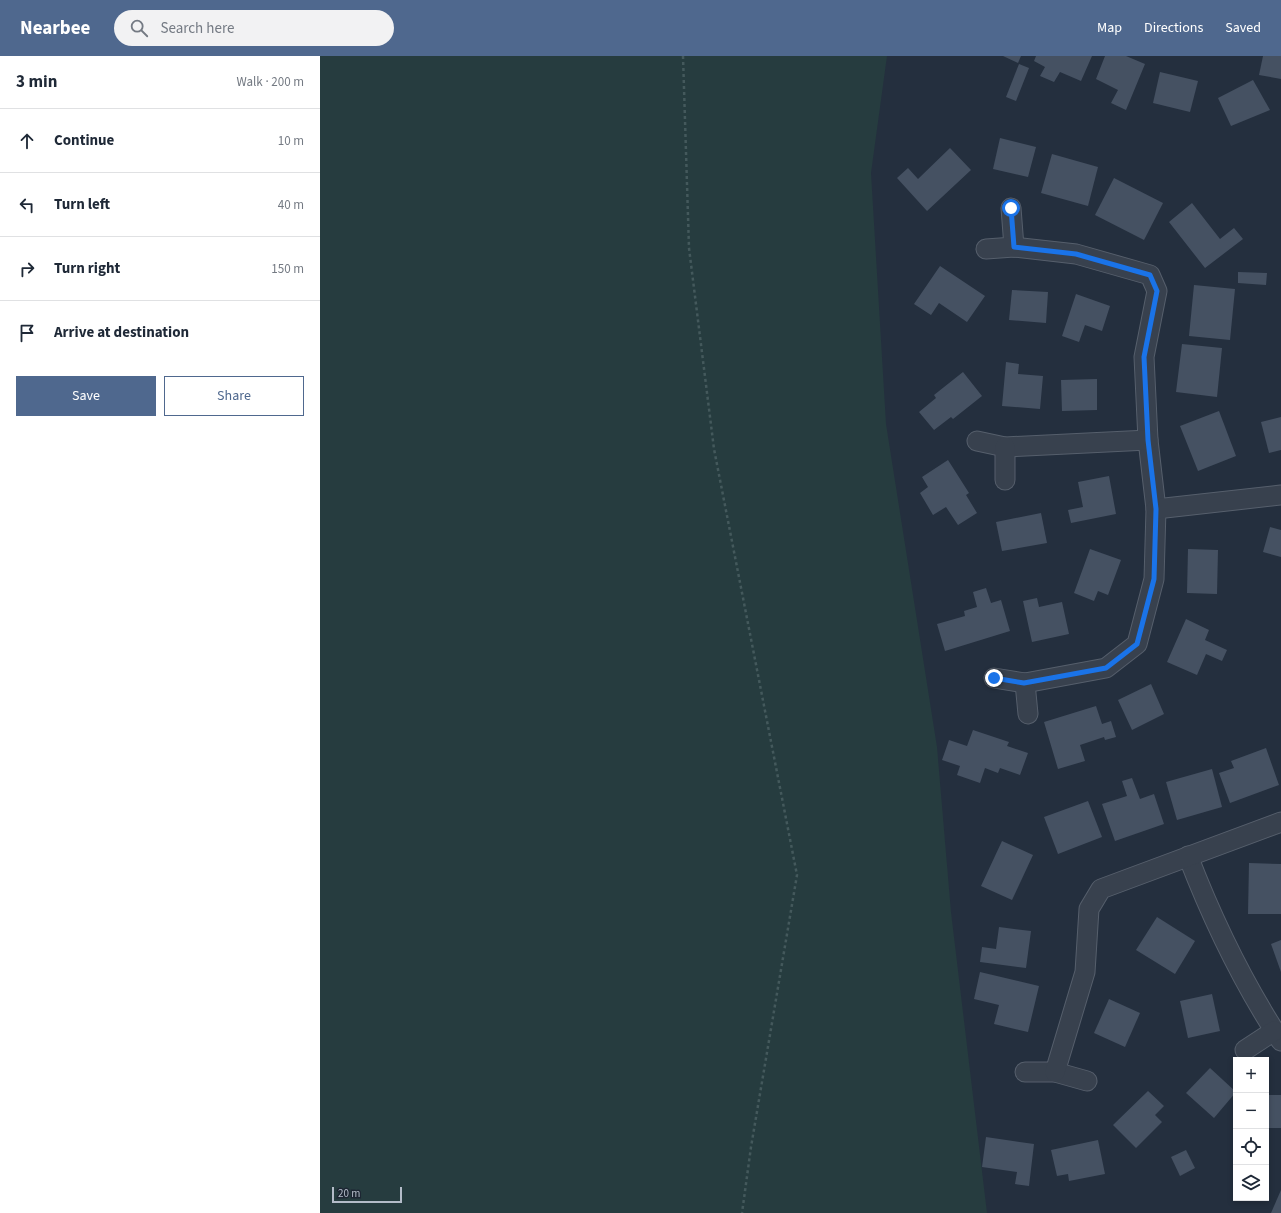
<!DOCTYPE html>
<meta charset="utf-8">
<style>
:root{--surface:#fff;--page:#f2f2f3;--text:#1f2937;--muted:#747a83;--line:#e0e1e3;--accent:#4f688e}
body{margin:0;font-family:"Source Sans 3",sans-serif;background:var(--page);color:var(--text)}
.controls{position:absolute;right:12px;bottom:12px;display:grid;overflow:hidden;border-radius:0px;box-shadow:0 2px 6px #0003}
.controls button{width:36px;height:36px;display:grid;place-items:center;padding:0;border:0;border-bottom:1px solid var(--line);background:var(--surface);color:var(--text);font:20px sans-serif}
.scale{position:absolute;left:12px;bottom:10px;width:70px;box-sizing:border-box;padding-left:4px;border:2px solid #b4bcc9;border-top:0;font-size:11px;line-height:14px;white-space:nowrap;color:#b4bcc9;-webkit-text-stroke:3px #1d2633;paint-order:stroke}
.stop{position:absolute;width:12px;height:12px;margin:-9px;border:3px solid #1a73e8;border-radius:50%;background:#fff}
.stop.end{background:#1a73e8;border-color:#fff;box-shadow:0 1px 4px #0008}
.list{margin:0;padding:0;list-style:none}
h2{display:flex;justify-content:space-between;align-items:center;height:52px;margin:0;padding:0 16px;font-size:17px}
h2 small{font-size:13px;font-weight:400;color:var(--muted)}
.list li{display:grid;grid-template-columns:26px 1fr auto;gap:12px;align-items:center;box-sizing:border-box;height:64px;padding:0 16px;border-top:1px solid var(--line)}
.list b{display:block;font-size:15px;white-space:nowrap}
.list em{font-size:13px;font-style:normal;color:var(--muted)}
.actions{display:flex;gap:8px;padding:12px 16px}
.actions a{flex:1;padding:9px 0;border:1px solid var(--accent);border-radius:0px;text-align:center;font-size:14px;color:var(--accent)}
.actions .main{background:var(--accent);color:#fff}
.icon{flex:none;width:22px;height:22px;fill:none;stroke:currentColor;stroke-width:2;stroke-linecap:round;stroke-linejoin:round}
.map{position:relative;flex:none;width:961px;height:1157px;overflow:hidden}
header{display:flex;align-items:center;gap:24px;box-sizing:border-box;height:56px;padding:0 20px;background:var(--accent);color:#fff}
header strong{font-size:19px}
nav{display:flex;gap:22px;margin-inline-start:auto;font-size:14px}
.search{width:280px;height:36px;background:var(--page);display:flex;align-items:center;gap:10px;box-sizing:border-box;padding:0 14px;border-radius:22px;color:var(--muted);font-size:15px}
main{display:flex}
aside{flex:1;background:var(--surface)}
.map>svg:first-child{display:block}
.green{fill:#263c3f}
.building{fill:#455162}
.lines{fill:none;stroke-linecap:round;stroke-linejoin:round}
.minor-casing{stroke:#565f6c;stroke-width:21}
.path{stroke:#44595c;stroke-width:2.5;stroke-dasharray:3 3;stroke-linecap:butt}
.minor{stroke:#38414e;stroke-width:19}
.route{stroke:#1a73e8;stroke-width:5}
</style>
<header>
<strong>Nearbee</strong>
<div class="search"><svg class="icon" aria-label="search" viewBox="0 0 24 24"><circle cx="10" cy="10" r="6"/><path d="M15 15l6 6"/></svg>Search here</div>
<nav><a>Map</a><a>Directions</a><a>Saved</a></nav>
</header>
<main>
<aside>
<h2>3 min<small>Walk · 200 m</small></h2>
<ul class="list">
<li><svg class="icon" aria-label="ahead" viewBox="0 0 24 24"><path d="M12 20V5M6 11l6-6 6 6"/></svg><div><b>Continue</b></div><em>10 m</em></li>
<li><svg class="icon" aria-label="left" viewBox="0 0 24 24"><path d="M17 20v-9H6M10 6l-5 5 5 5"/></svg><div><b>Turn left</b></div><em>40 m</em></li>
<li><svg class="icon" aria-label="right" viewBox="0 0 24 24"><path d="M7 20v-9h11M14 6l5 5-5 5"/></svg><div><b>Turn right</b></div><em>150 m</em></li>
<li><svg class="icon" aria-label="arrive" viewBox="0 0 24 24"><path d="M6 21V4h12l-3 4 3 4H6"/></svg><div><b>Arrive at destination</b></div></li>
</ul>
<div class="actions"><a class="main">Save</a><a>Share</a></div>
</aside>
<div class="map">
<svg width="961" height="1157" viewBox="0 0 961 1157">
<rect width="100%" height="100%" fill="#242f3e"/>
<polygon class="green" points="0,0 567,0 551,117 566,368 617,691 631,856 667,1157 0,1157"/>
<g class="building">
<polygon points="683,0 701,0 698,7"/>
<polygon points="716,0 772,0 761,25 740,16 734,26 720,20 725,11 714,5"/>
<polygon points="785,0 806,0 825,8 806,54 791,47 798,34 776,23"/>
<polygon points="943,0 961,0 961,23 939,19"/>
<polygon points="699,8 709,12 696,45 686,41"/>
<polygon points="840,16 878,25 870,56 833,47"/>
<polygon points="933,24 950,54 911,70 898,42"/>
<polygon points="680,82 716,91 708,121 673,113"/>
<polygon points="630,92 651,114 607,155 577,122 588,112 598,123"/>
<polygon points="732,98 778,111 768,150 721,137"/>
<polygon points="794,122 843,147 824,184 775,159"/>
<polygon points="872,147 900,183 914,172 923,183 885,212 849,166"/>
<polygon points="620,210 665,240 647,266 619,247 611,259 594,248"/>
<polygon points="918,216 947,217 946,229 918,227"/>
<polygon points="874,229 915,233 910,284 869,280"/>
<polygon points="692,234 728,236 726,267 689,264"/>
<polygon points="756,238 790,250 782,275 765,269 759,286 742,280"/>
<polygon points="862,288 902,292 897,341 856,336"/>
<polygon points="686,306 699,308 698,318 723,320 720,353 682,350"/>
<polygon points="643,316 662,340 633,363 631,361 614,374 599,356 616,342 614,339"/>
<polygon points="777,323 777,354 742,355 741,324"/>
<polygon points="899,355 916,400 878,415 860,370"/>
<polygon points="961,361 961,394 949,397 941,366"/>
<polygon points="628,404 649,437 646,439 657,457 638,469 626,451 613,459 600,437 608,431 602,421"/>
<polygon points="789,420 796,458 751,467 748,454 763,451 758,426"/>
<polygon points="721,457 727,487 682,495 676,466"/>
<polygon points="950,471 961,474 961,501 943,496"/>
<polygon points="770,493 801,504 788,539 778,535 774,545 754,537"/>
<polygon points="868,493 898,494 897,538 867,537"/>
<polygon points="666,532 671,547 681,544 690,575 625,595 617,568 645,560 644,555 657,551 653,536"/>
<polygon points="717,542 719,551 742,546 749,578 712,586 703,545"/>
<polygon points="866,563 889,574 885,584 907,594 902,605 886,598 877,619 847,606"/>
<polygon points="831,628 844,658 812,674 798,644"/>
<polygon points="776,650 782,668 791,665 796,681 785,684 784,681 760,689 765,705 738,713 724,666"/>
<polygon points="653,674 689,686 687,690 708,697 700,719 680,712 678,717 665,712 660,727 637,719 640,710 622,704 629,684 647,690"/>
<polygon points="946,692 959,729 910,747 899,717 914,712 911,705"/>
<polygon points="892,713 902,751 857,764 846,726"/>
<polygon points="812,722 820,743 834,738 844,768 795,785 782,748 807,740 802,725"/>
<polygon points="768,745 782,781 738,798 724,761"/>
<polygon points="682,785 713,799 692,844 661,830"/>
<polygon points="929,807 961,808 961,858 928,858"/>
<polygon points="837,861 875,885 855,918 816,894"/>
<polygon points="679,871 711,875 706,912 660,906 662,891 676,893"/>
<polygon points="961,884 961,916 951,888"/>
<polygon points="660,916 719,930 708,976 674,968 679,949 654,943"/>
<polygon points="892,938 900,975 868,982 860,945"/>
<polygon points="789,943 820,957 805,991 774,977"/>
<polygon points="890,1012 916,1036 894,1062 866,1037"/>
<polygon points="828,1035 844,1050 835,1059 842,1066 816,1092 793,1069"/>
<rect x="946" y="1039" width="15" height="33"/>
<polygon points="666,1081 714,1088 709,1130 695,1128 697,1116 662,1111"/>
<polygon points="778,1084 785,1118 749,1125 748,1118 737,1120 731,1094"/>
<polygon points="866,1094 875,1112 860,1120 851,1101"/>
<polygon points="961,1134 961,1157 951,1157"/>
</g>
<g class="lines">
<g class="minor-casing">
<g id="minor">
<polyline points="691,152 694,191"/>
<polyline points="666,193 694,191 756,198 830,219 837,235 824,301 828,384 836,453 834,523 817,588 786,612 705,627 674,622"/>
<polyline points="657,385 685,391 828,384"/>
<polyline points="685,391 685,424"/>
<polyline points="836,453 961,439"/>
<polyline points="705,627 708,658"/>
<path d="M868 800C893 865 923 927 961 985"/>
<polyline points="925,994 954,975"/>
<polyline points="705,1016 735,1016 767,1025"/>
<polyline points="735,1016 765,916 769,853 781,833 961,766"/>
</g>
</g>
<polyline class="path" points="363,0 369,192 394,393 477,819 431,1091 422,1157"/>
<use href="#minor" class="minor"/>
</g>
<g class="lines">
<polyline class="route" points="674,622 704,627 786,612 817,588 834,523 836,453 828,384 824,301 837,235 830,219 756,198 694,191 691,152"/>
</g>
</svg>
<div class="controls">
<button>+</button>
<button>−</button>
<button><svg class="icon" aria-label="locate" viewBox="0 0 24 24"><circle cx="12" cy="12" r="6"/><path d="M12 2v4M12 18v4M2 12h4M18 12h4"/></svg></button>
<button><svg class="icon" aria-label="layers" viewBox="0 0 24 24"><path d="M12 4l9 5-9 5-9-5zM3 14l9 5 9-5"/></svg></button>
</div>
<div class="scale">20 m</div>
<div class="stop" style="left:691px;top:152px"></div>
<div class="stop end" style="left:674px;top:622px"></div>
</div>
</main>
